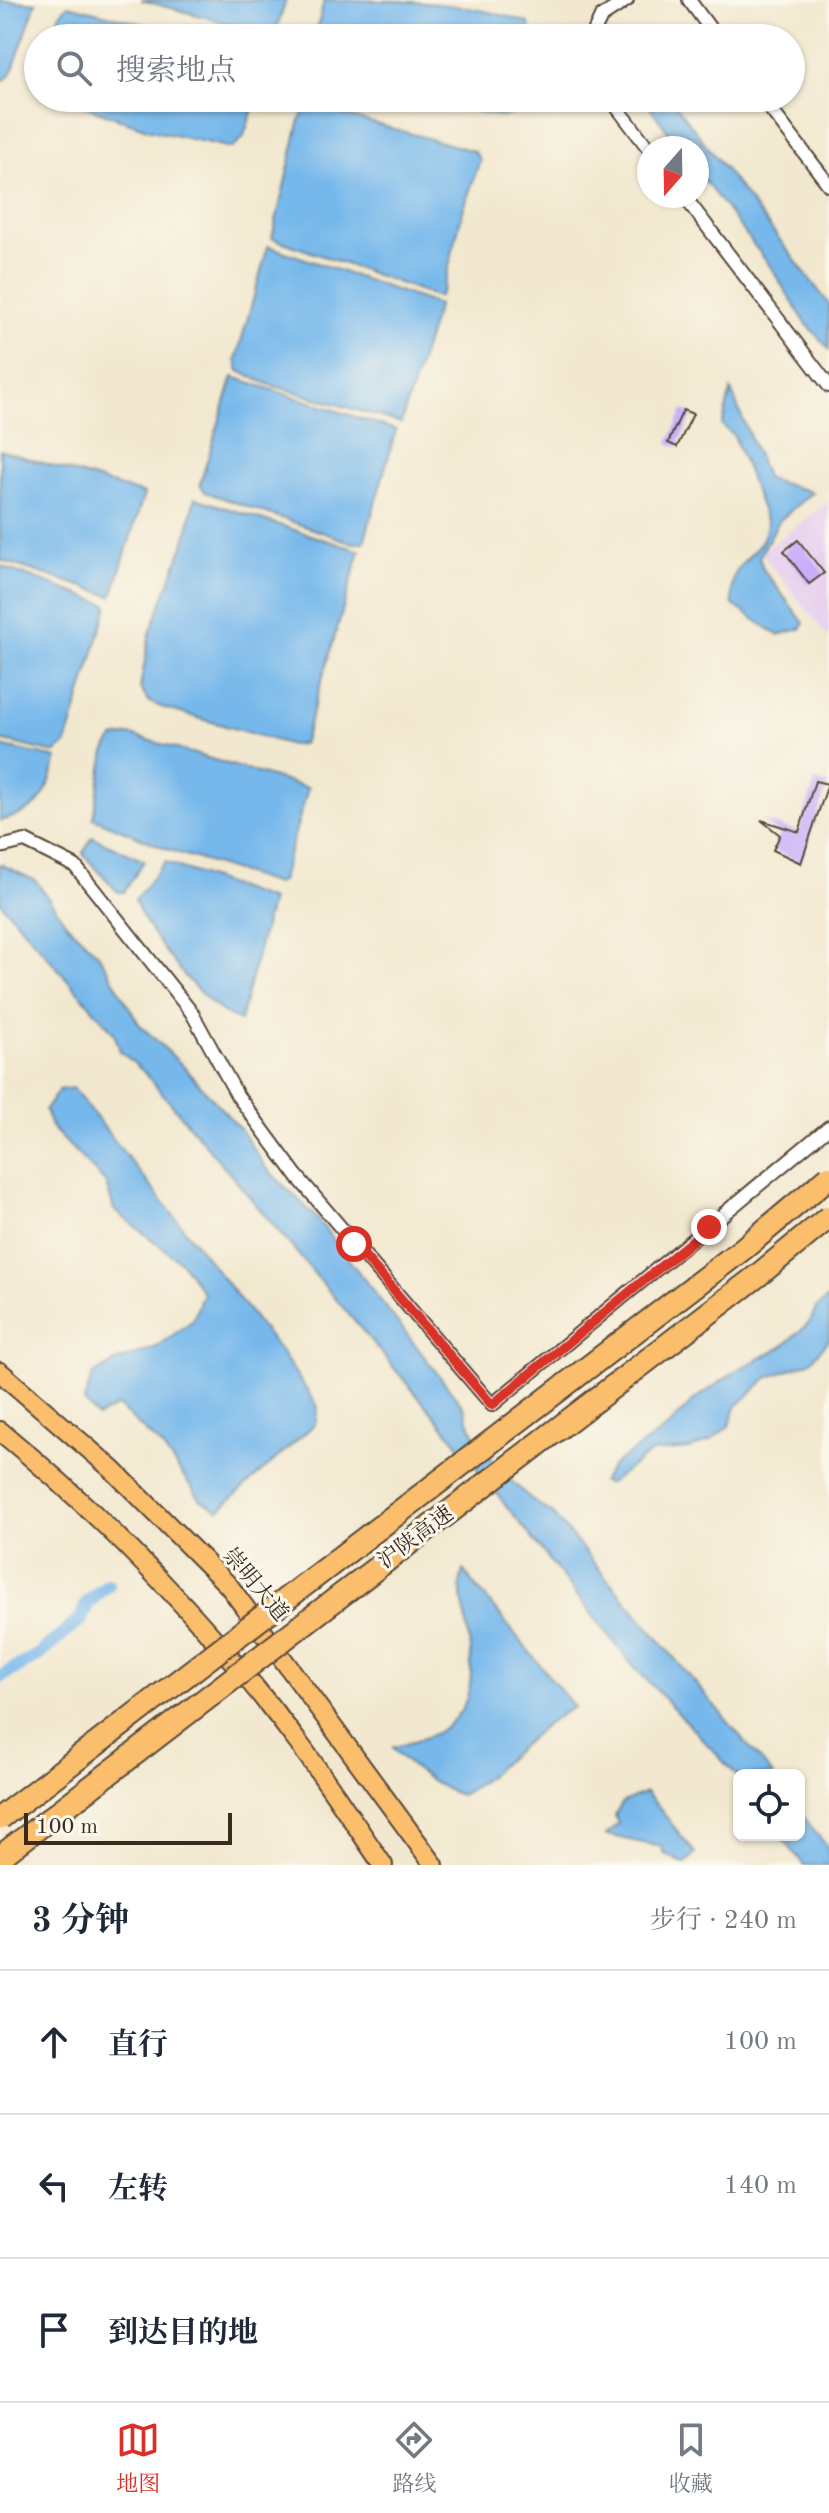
<!DOCTYPE html>
<html lang="zh">
<meta charset="utf-8">
<style>
:root{--surface:#fff;--page:#f6f6f7;--text:#1f2937;--muted:#747a83;--line:#e0e1e3;--accent:#d93025}
body{margin:0;font-family:"Old Standard TT","Noto Serif SC",serif;background:var(--page);color:var(--text)}
.controls{position:absolute;right:24px;bottom:24px;display:grid;overflow:hidden;border-radius:12px;box-shadow:0 2px 6px #0004}
.controls button{width:72px;height:72px;display:grid;place-items:center;padding:0;border:0;border-bottom:2px solid var(--line);background:var(--surface);color:var(--text);font:40px sans-serif}
.compass{position:absolute;left:637px;top:136px;width:72px;height:72px;border-radius:50%;background:var(--surface);box-shadow:0 2px 6px #0004;rotate:200deg}
.scale{position:absolute;left:24px;bottom:20px;width:208px;box-sizing:border-box;padding-left:8px;border:4px solid #3b2a1e;border-top:0;font-size:22px;line-height:28px;white-space:nowrap;color:#3b2a1e;-webkit-text-stroke:6px #fbf7ec;paint-order:stroke}
.stop{position:absolute;width:24px;height:24px;margin:-18px;border:6px solid #d93025;border-radius:50%;background:#fff}
.stop.end{background:#d93025;border-color:#fff;box-shadow:0 2px 8px #0008}
.list{margin:0;padding:0;list-style:none}
h2{display:flex;justify-content:space-between;align-items:center;height:104px;margin:0;padding:0 32px;font-size:34px}
h2 small{font-size:26px;font-weight:400;color:var(--muted)}
.list li{display:grid;grid-template-columns:52px 1fr auto;gap:24px;align-items:center;box-sizing:border-box;height:144px;padding:0 32px;border-top:2px solid var(--line)}
.list b{display:block;font-size:30px;white-space:nowrap}
.list em{font-size:26px;font-style:normal;color:var(--muted)}
.icon{flex:none;width:44px;height:44px;fill:none;stroke:currentColor;stroke-width:2;stroke-linecap:round;stroke-linejoin:round}
.map{position:relative;flex:none;width:829px;height:1865px;overflow:hidden}
.search{position:absolute;background:var(--surface);box-shadow:0 2px 6px #0004;left:24px;right:24px;top:24px;height:88px;display:flex;align-items:center;gap:20px;box-sizing:border-box;padding:0 28px;border-radius:44px;color:var(--muted);font-size:30px}
.sheet{height:536px;background:var(--surface)}
nav{display:flex;justify-content:space-around;align-items:center;box-sizing:border-box;height:112px;border-top:2px solid var(--line);background:var(--surface);font-size:22px;color:var(--muted)}
nav a{display:grid;justify-items:center;gap:4px}
nav .on{color:var(--accent)}
.map>svg:first-child{display:block}
.built{fill:#e8d2ee}
.water{fill:#76b8eb;stroke:#587184;stroke-width:2}
.lines{fill:none;stroke-linecap:round;stroke-linejoin:round}
.canal{stroke:#76b8eb;stroke-width:14}
.building{fill:#c7adf9}
.street-casing{stroke:#564639;stroke-width:16}
.primary-casing{stroke:#564639;stroke-width:22}
.street{stroke:#fff;stroke-width:12}
.primary{stroke:#fabe6d;stroke-width:18}
.highway-bridge-casing{stroke:#564639;stroke-width:26;stroke-linecap:butt}
.highway-bridge{stroke:#fabe6d;stroke-width:22}
.route{stroke:#d93025;stroke-width:10}
.labels{text-anchor:middle;dominant-baseline:central;stroke-width:6;stroke-linejoin:round;paint-order:stroke}
.street-label{font-size:22px;fill:#3b2a1e;stroke:#fbf7ec}
</style>
<div class="map">
<svg width="829" height="1865" viewBox="0 0 829 1865">
<rect width="100%" height="100%" fill="#fbf7ec"/>
<filter id="ink" filterUnits="userSpaceOnUse"><feTurbulence type="fractalNoise" baseFrequency=".0125" numOctaves="2"/><feDisplacementMap in="SourceGraphic" scale="16" xChannelSelector="R" yChannelSelector="G"/><feConvolveMatrix kernelMatrix="1 2 1 2 8 2 1 2 1" color-interpolation-filters="sRGB"/></filter>
<filter id="wash" filterUnits="userSpaceOnUse"><feTurbulence type="fractalNoise" baseFrequency=".006" numOctaves="4" result="noise"/><feDisplacementMap in="SourceGraphic" scale="32" xChannelSelector="R" yChannelSelector="G"/><feGaussianBlur stdDeviation="1.8" result="paint"/><feColorMatrix in="noise" values="0 0 0 0 0 0 0 0 0 0 0 0 0 0 0 0 0 1.4 0 .05"/><feComposite in="paint" operator="in"/></filter>
<g filter="url(#wash)">
<rect width="100%" height="100%" fill="#f2e8cf"/>
<polygon class="built" points="829,502 829,638 761,553"/>
<g class="water">
<polygon points="0,0 36,3 12,72 5,80 0,79"/>
<polygon points="141,0 286,0 278,25 268,34"/>
<path d="M324 0C394 0 462 0 529 23L533 38H315Z"/>
<polygon points="68,5 198,38 55,38 59,15"/>
<polygon points="61,98 257,98 243,138 232,148 150,130"/>
<polygon points="418,98 518,98 512,114 502,117"/>
<polygon points="643,98 670,98 829,304 829,349 805,322 770,266 697,171 697,148 680,148"/>
<polygon points="308,105 474,151 480,160 462,214 443,290 438,297 272,238 300,119"/>
<polygon points="268,246 438,305 401,423 268,384 239,371 236,360"/>
<polygon points="233,377 396,430 364,542 353,543 205,492 200,484"/>
<path d="M731 390 767 479 812 492 779 521 759 557 763 569 804 623 801 629 778 635 733 605C725 554 763 562 767 523L734 436 722 425Z"/>
<polygon points="0,450 144,494 112,596 0,560"/>
<polygon points="195,498 360,551 303,744 291,745 164,708 149,702 140,688 150,633 186,538"/>
<polygon points="0,566 108,605 66,744 55,753 0,740"/>
<polygon points="131,735 308,788 281,881 276,884 170,850 93,818 105,752 113,738"/>
<path d="M0 746 57 758C46 797 42 810 0 821Z"/>
<polygon points="92,837 144,861 124,892 118,892 83,854"/>
<path d="M165 862 271 900 240 1021C204 1008 148 936 135 900Z"/>
<path d="M0 864 36 881 66 923 99 955 139 1024 179 1062 242 1131 266 1168 314 1215 465 1409C470 1442 522 1497 552 1513L773 1775H739V1778L629 1661 448 1432 145 1073 120 1051 114 1033 0 902Z"/>
<polygon points="73,1088 281,1352 318,1407 315,1424 219,1510 201,1500 162,1447 118,1406 97,1417 84,1401 92,1376 113,1363 157,1347 193,1320 203,1293 182,1263 114,1210 106,1183 51,1127 45,1110 59,1090"/>
<polygon points="829,1297 829,1340 810,1362 767,1378 736,1407 729,1426 710,1441 690,1449 652,1452 608,1484 602,1482 612,1466 668,1427 694,1400 739,1369 782,1347 810,1322 816,1308"/>
<path d="M463 1570 574 1707C529 1730 504 1770 461 1795 443 1791 402 1762 393 1747 474 1730 478 1693 466 1618 463 1599 457 1589 463 1570Z"/>
<polygon points="646,1792 695,1853 685,1864 663,1853 662,1847 606,1835 618,1824 615,1815 623,1802"/>
<polygon points="799,1811 829,1849 829,1865 804,1865 780,1835 799,1835"/>
</g>
<g class="lines">
<polyline class="canal" points="0,1677 38,1655 81,1619 88,1602 108,1585"/>
</g>
<g id="blocks">
<g class="building">
<polygon points="683,410 693,414 677,447 668,443"/>
<polygon points="798,540 824,573 809,584 784,551"/>
<polygon points="815,781 828,784 801,863 773,850 780,835 761,820 799,832"/>
</g>
</g>
</g>
<g filter="url(#ink)">
<use href="#blocks" fill-opacity="0" stroke="#564639" stroke-width="2"/>
<g class="lines">
<g class="street-casing">
<g id="street">
<polyline points="689,0 717,38"/>
<polyline points="591,38 601,17 627,0"/>
<polyline points="610,98 649,149"/>
<polyline points="762,98 829,185"/>
<polyline points="684,196 829,386"/>
<polyline points="0,847 25,841 75,866 192,1013 237,1095 296,1175 492,1405 829,1127"/>
</g>
</g>
<g class="primary-casing">
<g id="primary">
<polyline points="0,1372 113,1470 229,1586 434,1865"/>
<path d="M0 1431C110 1521 218 1635 303 1749 331 1787 356 1826 383 1865"/>
</g>
</g>
<use href="#street" class="street"/>
<use href="#primary" class="primary"/>
<g class="highway-bridge-casing">
<g id="highway-bridge">
<polyline points="0,1818 744,1248 829,1177"/>
<polyline points="0,1857 761,1273 829,1217"/>
</g>
</g>
<use href="#highway-bridge" class="highway-bridge"/>
</g>
</g>
<g class="lines" filter="url(#ink)">
<polyline class="route" points="354,1244 492,1405 709,1227"/>
</g>
<g class="labels">
<g class="street-label">
<text transform="translate(416 1538) rotate(-37)">沪陕高速</text>
<text transform="translate(255 1585) rotate(50)">崇明大道</text>
</g>
</g>
</svg>
<div class="controls">
<button><svg class="icon" aria-label="locate" viewBox="0 0 24 24"><circle cx="12" cy="12" r="6"/><path d="M12 2v4M12 18v4M2 12h4M18 12h4"/></svg></button>
</div>
<svg class="compass" viewBox="-18 -18 36 36"><path d="M0-13l5 13h-10z" fill="#e53935"/><path d="M0 13l5-13h-10z" fill="#747a83"/></svg>
<div class="scale">100 m</div>
<div class="stop" style="left:354px;top:1244px"></div>
<div class="stop end" style="left:709px;top:1227px"></div>
<div class="search"><svg class="icon" aria-label="search" viewBox="0 0 24 24"><circle cx="10" cy="10" r="6"/><path d="M15 15l6 6"/></svg>搜索地点</div>
</div>
<section class="sheet">
<h2>3 分钟<small>步行 · 240 m</small></h2>
<ul class="list">
<li><svg class="icon" aria-label="ahead" viewBox="0 0 24 24"><path d="M12 20V5M6 11l6-6 6 6"/></svg><div><b>直行</b></div><em>100 m</em></li>
<li><svg class="icon" aria-label="left" viewBox="0 0 24 24"><path d="M17 20v-9H6M10 6l-5 5 5 5"/></svg><div><b>左转</b></div><em>140 m</em></li>
<li><svg class="icon" aria-label="arrive" viewBox="0 0 24 24"><path d="M6 21V4h12l-3 4 3 4H6"/></svg><div><b>到达目的地</b></div></li>
</ul>
</section>
<nav>
<a class="on"><svg class="icon" aria-label="map" viewBox="0 0 24 24"><path d="M3 6l6-2 6 2 6-2v14l-6 2-6-2-6 2zM9 4v14M15 6v14"/></svg>地图</a>
<a><svg class="icon" aria-label="directions" viewBox="0 0 24 24"><path d="M12 3l9 9-9 9-9-9zM9 14v-3h6M13 9l2 2-2 2"/></svg>路线</a>
<a><svg class="icon" aria-label="saved" viewBox="0 0 24 24"><path d="M7 4h10v16l-5-4-5 4z"/></svg>收藏</a>
</nav>
